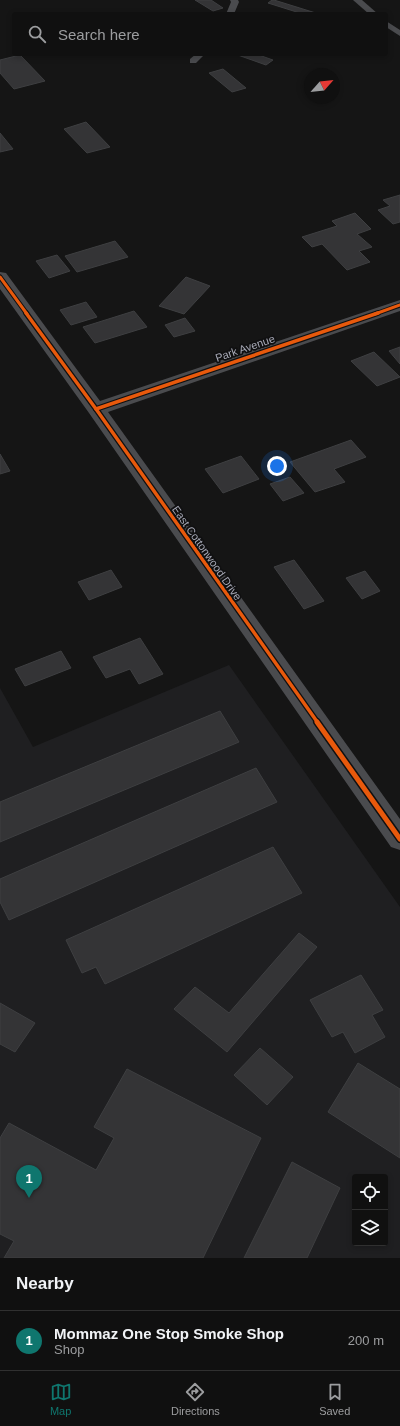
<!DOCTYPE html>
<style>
:root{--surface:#101010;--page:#1e1e1e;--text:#f1f3f6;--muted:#9c9d9f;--line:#303030;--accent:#0f766e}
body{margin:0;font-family:Helvetica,sans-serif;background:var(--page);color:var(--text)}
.controls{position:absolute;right:12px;bottom:12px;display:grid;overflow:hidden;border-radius:4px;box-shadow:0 2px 6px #0003}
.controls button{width:36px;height:36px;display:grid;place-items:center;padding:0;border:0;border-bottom:1px solid var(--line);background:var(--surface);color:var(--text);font:20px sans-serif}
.compass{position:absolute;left:304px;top:68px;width:36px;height:36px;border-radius:50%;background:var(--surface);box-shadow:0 2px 6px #0003;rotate:63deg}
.you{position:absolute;left:277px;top:466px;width:14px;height:14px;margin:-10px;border:3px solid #fff;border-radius:50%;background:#1a73e8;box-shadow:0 0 0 6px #1a73e833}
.badge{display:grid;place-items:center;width:26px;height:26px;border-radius:50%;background:var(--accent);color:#fff;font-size:13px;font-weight:700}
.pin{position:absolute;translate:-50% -33px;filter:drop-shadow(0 1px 2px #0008)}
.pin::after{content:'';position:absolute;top:21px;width:14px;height:12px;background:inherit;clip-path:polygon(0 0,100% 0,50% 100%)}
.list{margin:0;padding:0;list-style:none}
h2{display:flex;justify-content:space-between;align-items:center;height:52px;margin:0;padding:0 16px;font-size:17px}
h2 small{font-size:13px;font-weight:400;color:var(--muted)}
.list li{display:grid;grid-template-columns:26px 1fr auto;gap:12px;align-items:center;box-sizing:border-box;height:60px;padding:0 16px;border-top:1px solid var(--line)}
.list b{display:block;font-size:15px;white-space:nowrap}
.list p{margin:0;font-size:13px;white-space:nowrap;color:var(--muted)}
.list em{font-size:13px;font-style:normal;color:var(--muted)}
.icon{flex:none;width:22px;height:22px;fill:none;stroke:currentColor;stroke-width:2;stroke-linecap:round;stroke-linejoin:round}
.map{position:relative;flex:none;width:400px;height:1258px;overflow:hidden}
.search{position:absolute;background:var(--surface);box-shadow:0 2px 6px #0003;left:12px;right:12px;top:12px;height:44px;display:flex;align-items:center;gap:10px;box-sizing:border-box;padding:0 14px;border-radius:4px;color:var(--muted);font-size:15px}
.sheet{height:112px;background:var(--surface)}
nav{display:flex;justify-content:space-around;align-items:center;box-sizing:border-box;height:56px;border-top:1px solid var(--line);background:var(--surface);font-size:11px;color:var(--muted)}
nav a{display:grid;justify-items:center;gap:2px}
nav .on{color:var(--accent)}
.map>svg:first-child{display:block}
.built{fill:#1f1f21;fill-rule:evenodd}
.building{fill:#343436;stroke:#3e3f41}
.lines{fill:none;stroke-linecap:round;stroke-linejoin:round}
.service{fill:#4a4b4e;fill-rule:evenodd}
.minor{fill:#4a4b4e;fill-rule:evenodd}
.cycleway-far2-casing{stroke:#101011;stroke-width:5}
.cycleway-far1-casing{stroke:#101011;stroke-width:6}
.cycleway-casing{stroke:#101011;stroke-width:8}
.cycleway-far2{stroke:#e8590c;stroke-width:3}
.cycleway-far1{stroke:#e8590c;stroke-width:3.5}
.cycleway{stroke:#e8590c;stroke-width:5}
.labels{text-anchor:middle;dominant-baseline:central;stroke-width:3.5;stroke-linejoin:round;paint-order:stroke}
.street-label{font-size:11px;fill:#a7a9b6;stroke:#101011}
</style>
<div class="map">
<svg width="400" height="1258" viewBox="0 0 400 1258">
<rect width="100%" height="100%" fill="#151515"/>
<path class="built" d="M229 665 400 907V1258H0V688L33 747ZM355 1177H385V1243H355Z"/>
<g class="building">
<polygon points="195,0 211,0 223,8 213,11"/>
<polygon points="272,0 274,0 319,14 303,14 268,3"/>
<polygon points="235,54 256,54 273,60 266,65"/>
<polygon points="20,55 45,81 14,89 0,73 0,60"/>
<polygon points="223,69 246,88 232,92 209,73"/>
<polygon points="86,122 110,147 87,153 64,129"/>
<polygon points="0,133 13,149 0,152"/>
<polygon points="400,195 400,222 393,224 378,210 390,206 383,200"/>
<polygon points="355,213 371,229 357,234 372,247 359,251 370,262 347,270 322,244 312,247 302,237 337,226 332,221"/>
<polygon points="115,241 128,257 77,272 65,256"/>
<polygon points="57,255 70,271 49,278 36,261"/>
<polygon points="186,277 210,286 184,314 159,306"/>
<polygon points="86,302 97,317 71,325 60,310"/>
<polygon points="134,311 147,327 95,343 83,327"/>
<polygon points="185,318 195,331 174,337 165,325"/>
<polygon points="400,347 400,364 389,351"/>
<polygon points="374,352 400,377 377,386 351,361"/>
<polygon points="351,440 366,457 334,469 345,482 315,492 290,462"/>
<polygon points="0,454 10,471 0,474"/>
<polygon points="241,456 259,479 223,493 205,469"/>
<polygon points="290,477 304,493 283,501 270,484"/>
<polygon points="294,560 324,601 304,609 274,567"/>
<polygon points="111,570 122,587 89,600 78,582"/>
<polygon points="365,571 380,591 362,599 346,578"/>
<polygon points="140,638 163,674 139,684 130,669 106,678 93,657"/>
<polygon points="61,651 71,668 25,686 15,669"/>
<polygon points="220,711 239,742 0,842 0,802"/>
<polygon points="256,768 277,802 9,920 0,902 0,879"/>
<polygon points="273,847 302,893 105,984 96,967 82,973 66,940"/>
<polygon points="299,933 317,947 227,1052 174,1009 195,987 229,1013"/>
<polygon points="361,975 383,1010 372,1015 385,1037 355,1053 343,1032 332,1037 310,1000"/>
<polygon points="0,1003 35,1023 15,1052 0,1044"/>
<polygon points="260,1048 293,1077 267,1105 234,1075"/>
<polygon points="358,1063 400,1089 400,1158 328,1112"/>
<polygon points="127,1069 261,1138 203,1258 4,1258 14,1241 0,1234 0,1138 9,1123 96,1170 114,1138 94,1127"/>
<polygon points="292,1162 340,1188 307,1258 244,1258"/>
</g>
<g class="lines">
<g class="service">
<polygon points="230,0 238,0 239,2 234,14 226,14 231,2"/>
<polygon points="353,0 362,0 378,14 369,14"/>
<polygon points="386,21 400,30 400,36 386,27"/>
<polygon points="196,54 205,54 196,63 190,63 190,59"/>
</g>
<polygon class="minor" points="0,272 6,273 100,401 400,300 400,311 108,412 400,819 400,850 391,847 89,413 0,289"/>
<g class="cycleway-far2-casing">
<g id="cycleway-far2">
<polyline points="0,277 27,314"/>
<polyline points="375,314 400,305"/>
</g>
</g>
<g class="cycleway-far1-casing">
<g id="cycleway-far1">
<polyline points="26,313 96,409 318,723"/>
<polyline points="96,409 378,313"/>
</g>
</g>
<g class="cycleway-casing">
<polyline id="cycleway" points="317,722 400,839"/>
</g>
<use href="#cycleway-far2" class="cycleway-far2"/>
<use href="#cycleway-far1" class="cycleway-far1"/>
<use href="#cycleway" class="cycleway"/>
</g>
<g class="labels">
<g class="street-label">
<text transform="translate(245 348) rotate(-19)">Park Avenue</text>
<text transform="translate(207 553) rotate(55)">East Cottonwood Drive</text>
</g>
</g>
</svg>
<div class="controls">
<button><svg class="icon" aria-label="locate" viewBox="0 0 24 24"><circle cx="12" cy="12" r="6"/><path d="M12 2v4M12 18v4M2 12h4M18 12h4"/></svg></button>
<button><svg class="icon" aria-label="layers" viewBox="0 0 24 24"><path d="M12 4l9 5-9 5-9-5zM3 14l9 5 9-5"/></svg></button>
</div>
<svg class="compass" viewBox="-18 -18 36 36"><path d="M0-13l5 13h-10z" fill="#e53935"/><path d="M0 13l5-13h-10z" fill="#9c9d9f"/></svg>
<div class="you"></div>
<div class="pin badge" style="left:29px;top:1198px">1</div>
<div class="search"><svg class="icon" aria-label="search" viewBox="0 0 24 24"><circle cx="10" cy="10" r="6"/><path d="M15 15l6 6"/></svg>Search here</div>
</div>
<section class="sheet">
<h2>Nearby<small></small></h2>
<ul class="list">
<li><span class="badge">1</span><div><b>Mommaz One Stop Smoke Shop</b><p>Shop</p></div><em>200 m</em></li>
</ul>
</section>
<nav>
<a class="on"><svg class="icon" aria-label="map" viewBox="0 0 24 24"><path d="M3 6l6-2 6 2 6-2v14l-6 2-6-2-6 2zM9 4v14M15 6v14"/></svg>Map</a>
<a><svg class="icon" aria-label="directions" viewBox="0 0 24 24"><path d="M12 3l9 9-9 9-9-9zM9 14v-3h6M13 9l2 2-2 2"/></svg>Directions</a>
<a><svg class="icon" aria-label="saved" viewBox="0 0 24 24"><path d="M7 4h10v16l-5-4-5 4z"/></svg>Saved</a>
</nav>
